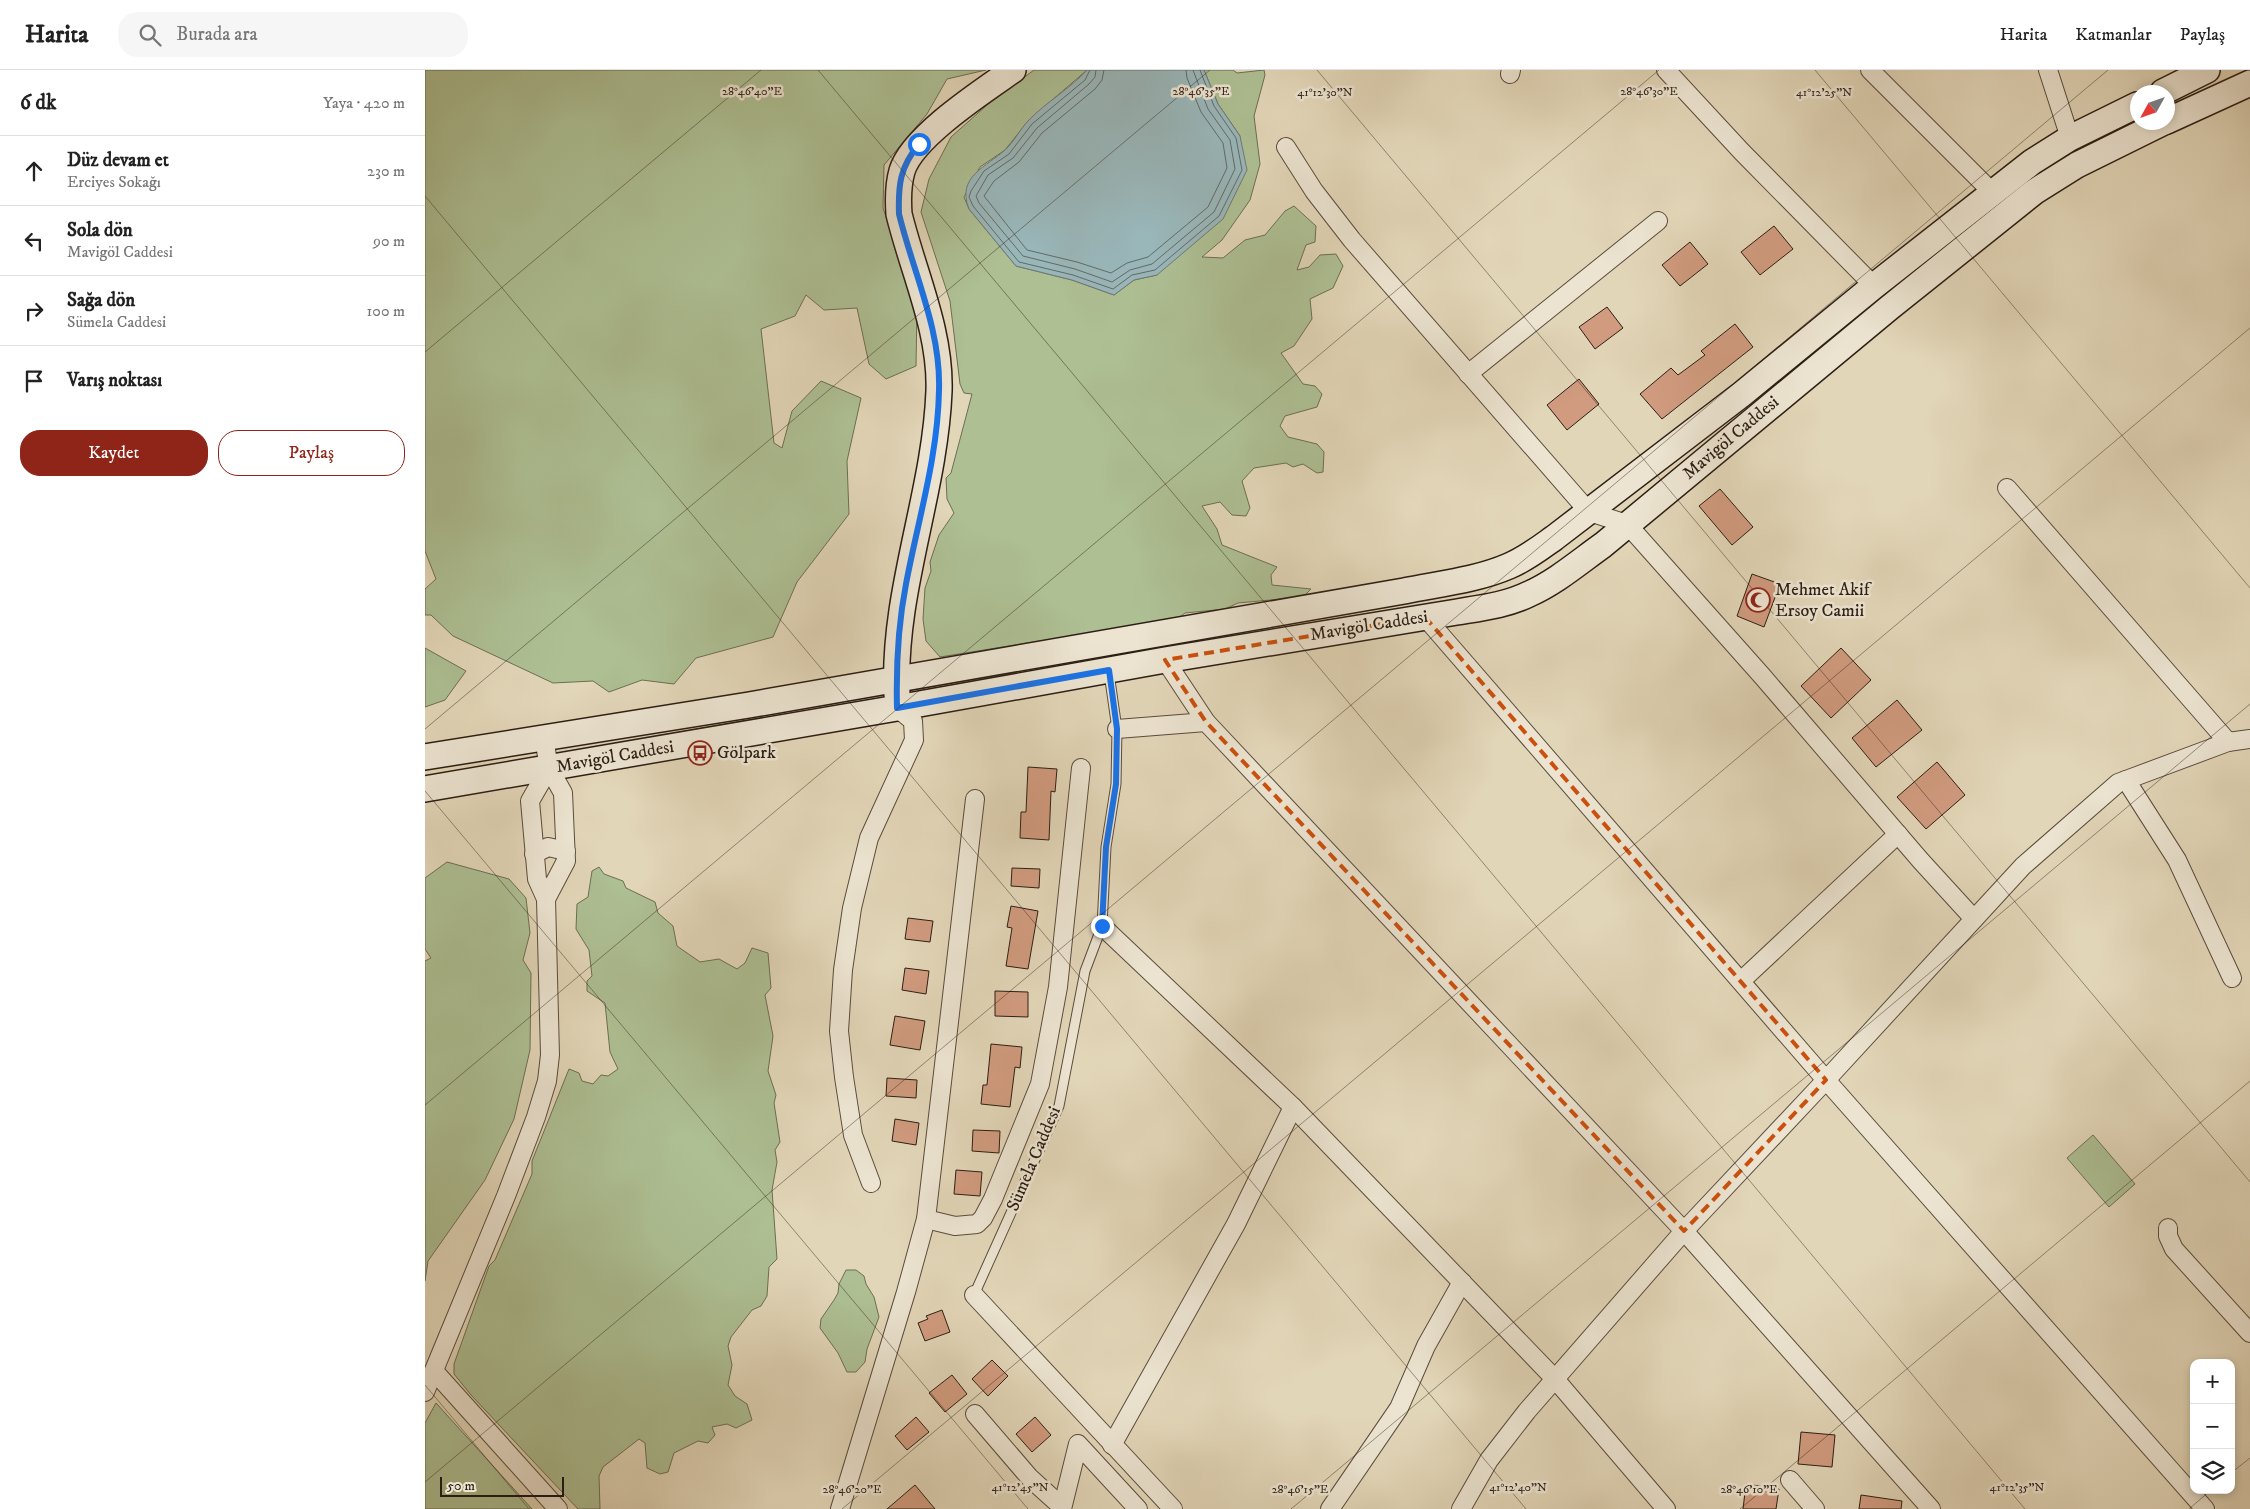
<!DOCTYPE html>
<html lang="tr">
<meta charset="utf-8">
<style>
:root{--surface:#fff;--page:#f6f6f6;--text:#222;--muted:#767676;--line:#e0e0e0;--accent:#8f2418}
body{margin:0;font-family:"IM FELL DW Pica",serif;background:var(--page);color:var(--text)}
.controls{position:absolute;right:15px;bottom:15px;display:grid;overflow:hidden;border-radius:10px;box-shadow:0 2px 8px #0003}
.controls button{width:45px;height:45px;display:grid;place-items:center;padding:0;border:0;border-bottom:1px solid var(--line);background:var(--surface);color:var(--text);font:25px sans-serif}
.compass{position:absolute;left:1705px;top:15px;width:45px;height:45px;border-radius:50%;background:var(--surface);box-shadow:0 2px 8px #0003;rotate:230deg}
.scale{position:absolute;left:15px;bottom:12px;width:124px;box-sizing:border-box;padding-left:5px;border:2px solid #2c1e14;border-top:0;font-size:14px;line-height:18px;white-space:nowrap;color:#2c1e14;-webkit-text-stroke:4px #ece4d1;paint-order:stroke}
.stop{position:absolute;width:15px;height:15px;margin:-11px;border:4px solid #1a73e8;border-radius:50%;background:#fff}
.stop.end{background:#1a73e8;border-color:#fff;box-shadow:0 1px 5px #0008}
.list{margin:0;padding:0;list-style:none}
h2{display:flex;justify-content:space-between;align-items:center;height:65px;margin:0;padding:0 20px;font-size:21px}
h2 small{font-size:16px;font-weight:400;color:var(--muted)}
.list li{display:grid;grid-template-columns:32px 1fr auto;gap:15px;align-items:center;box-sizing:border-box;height:70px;padding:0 20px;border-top:1px solid var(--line)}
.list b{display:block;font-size:19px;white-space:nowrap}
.list p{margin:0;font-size:16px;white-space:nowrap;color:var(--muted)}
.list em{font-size:16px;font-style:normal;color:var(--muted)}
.actions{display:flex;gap:10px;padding:15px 20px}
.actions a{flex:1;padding:11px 0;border:1px solid var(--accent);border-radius:20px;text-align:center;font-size:18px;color:var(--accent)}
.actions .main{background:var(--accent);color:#fff}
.icon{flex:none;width:28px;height:28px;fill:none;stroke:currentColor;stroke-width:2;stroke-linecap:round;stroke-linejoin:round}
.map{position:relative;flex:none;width:1825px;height:1439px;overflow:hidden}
header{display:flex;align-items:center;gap:30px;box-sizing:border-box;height:70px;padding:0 25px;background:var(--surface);border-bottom:1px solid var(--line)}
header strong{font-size:24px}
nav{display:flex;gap:28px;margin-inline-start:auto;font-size:18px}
.search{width:350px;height:45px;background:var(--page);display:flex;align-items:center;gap:12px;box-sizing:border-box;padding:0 18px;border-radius:20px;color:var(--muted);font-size:19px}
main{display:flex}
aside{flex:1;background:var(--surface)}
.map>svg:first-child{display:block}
.green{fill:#adbf93;stroke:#6c6e54}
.water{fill:#99b6b9;stroke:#6d7977}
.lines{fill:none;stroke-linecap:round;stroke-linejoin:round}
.shore{stroke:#626a66;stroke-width:1}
.building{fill:#d19b7f;stroke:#2c1e14}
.lane-casing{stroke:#5a4c3d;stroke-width:11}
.street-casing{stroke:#5a4c3d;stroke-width:20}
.secondary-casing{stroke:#2c1e14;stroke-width:28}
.lane{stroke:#ece4d1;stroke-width:9}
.street{stroke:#ece4d1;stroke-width:18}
.secondary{stroke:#ece4d1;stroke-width:25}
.route{stroke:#1a73e8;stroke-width:6}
.marked{fill:none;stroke:#cc500d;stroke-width:4;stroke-dasharray:10 6;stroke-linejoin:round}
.ticks{fill:none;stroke:#2c1e14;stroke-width:1;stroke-opacity:0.45}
.labels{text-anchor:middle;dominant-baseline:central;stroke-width:5;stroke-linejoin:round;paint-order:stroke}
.street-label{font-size:18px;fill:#2c1e14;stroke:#ece4d1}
.poi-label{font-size:18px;fill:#2c1e14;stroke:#ece4d1;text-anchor:start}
.ticks-label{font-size:12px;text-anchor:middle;fill:#2c1e14;stroke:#ece4d1;stroke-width:5;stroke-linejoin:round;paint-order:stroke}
</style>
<header>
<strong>Harita</strong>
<div class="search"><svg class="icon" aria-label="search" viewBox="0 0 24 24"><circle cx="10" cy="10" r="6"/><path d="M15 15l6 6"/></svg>Burada ara</div>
<nav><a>Harita</a><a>Katmanlar</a><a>Paylaş</a></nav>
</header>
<main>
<aside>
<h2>6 dk<small>Yaya · 420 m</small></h2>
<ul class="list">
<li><svg class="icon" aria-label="ahead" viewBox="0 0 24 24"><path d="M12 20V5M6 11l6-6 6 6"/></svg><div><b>Düz devam et</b><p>Erciyes Sokağı</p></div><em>230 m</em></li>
<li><svg class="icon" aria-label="left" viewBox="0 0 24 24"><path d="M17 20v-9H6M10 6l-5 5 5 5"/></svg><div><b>Sola dön</b><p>Mavigöl Caddesi</p></div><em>90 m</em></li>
<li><svg class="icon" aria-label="right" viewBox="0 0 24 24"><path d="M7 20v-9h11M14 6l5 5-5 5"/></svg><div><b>Sağa dön</b><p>Sümela Caddesi</p></div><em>100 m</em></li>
<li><svg class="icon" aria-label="arrive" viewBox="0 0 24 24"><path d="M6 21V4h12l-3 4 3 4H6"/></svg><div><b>Varış noktası</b></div></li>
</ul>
<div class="actions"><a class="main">Kaydet</a><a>Paylaş</a></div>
</aside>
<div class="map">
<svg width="1825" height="1439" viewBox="0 0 1825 1439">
<rect width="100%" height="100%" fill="#e2d6b8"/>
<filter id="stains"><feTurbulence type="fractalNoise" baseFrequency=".004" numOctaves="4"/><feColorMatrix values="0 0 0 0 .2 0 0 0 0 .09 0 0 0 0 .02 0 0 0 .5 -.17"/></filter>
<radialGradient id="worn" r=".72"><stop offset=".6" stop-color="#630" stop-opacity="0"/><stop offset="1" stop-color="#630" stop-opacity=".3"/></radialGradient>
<g class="green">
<polygon points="0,0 561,0 522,9 502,44 459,95 458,138 492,237 491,296 461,309 444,294 432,238 399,240 381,225 370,246 336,259 349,373 357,378 367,341 396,311 436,328 422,391 424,444 372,512 348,567 271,588 249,614 217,610 184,622 168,611 128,613 28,566 6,545 0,545 0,519 11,509 0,481"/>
<polygon points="609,0 662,0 604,50 580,80 555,97 539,127 544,139 591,196 647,210 689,225 709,210 732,205 815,66 793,34 779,0 808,0 812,3 839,0 840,5 829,46 835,94 825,130 797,170 777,187 798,188 820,170 840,165 860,141 869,136 891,156 890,172 881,175 872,200 884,197 895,185 911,184 918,196 908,218 885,229 887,249 869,276 856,283 878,314 890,316 897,324 892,337 860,346 855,356 863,367 892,374 899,382 898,402 892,403 878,394 868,397 861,393 829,398 817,411 825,438 821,446 807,445 795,432 777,436 792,459 797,475 852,497 846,505 847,515 886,519 878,527 813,533 800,539 760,543 752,549 515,587 501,571 498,549 500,518 506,501 505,492 514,465 529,443 522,429 521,408 526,403 547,324 539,323 535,314 525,231 496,142 504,109 526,67 562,35"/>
<polygon points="0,578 41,601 20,630 0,637"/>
<polygon points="22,792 84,809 101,828 105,863 98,890 106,903 105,980 89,1049 60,1110 3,1191 0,1211 0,891 6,888 0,879 0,808"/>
<polygon points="174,797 179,804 198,811 201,818 230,832 233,843 248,856 252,876 275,892 294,889 312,899 320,893 327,878 343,883 346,918 340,925 348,966 343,1001 351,1025 349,1033 355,1072 350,1080 352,1092 347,1120 352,1189 344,1197 342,1226 336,1236 327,1240 306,1267 303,1276 307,1295 303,1315 310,1326 322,1334 327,1350 311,1358 302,1354 287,1357 290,1365 283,1373 273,1371 249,1383 243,1402 235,1404 222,1398 220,1373 214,1369 178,1397 174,1406 175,1439 153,1439 46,1325 29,1304 29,1294 64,1196 70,1190 107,1104 107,1091 144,999 154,1003 157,1011 168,1014 176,1005 183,1006 193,999 185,982 180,933 162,921 162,911 167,906 164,880 151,859 152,834 163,827 167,801"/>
<polygon points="1668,1065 1710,1114 1684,1137 1642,1088"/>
<polygon points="421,1200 431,1200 439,1206 441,1214 449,1227 454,1247 442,1279 440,1292 431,1302 422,1302 413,1283 395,1258 396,1249 409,1230 413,1223 414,1214"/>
<polygon points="11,1333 107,1439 0,1439 0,1353"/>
</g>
<path class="water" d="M662 0H779L793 34 815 66 822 100 798 149 732 205 709 210 689 225 647 210 591 196 544 139C531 107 561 97 580 80 589 72 595 59 604 50 621 32 645 19 662 0Z"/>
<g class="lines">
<g class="shore">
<polyline points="665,0 660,10 607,54 584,84 559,101 546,121 544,127 548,136 594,192 648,205 688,219 707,205 730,200 794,146 817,100 811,68 789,36 775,0"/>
<polyline points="671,0 670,7 664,14 612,58 588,88 563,105 551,126 554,133 598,186 650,199 687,212 705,200 727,194 789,142 810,99 805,70 783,39 768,0"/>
<polyline points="679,0 677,10 670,19 617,63 594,92 569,111 559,126 602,180 652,192 686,203 702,193 723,187 783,137 802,98 798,73 776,42 762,8 761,0"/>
</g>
</g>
<g class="building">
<polygon points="1349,156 1368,179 1335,205 1316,182"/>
<polygon points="1265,172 1283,194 1255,216 1237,195"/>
<polygon points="1182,237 1198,258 1170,279 1154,257"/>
<polygon points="1310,254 1328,277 1237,349 1215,324 1246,298 1253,305 1280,285 1276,281"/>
<polygon points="1154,309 1174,334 1142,360 1122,335"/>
<polygon points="1295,419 1328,457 1307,475 1274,436"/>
<polygon points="1327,504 1355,514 1339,557 1312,546"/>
<polygon points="1416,578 1446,610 1406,648 1376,616"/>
<polygon points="1472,630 1497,660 1451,697 1427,668"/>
<polygon points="1512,692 1540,725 1501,759 1472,727"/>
<polygon points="603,697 632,699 630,722 626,721 624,770 595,768 596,742 601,742"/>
<polygon points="587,798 615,799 614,818 586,816"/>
<polygon points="586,836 613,841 603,899 581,896 587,858 582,857"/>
<polygon points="483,848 508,851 505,872 480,869"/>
<polygon points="480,898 504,901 501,924 477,920"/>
<polygon points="570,921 603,922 603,947 570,946"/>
<polygon points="470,946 500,951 495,980 465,975"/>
<polygon points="566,974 597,977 595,998 590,997 585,1037 556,1034 558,1015 562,1015"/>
<polygon points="462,1008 492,1010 491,1028 461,1026"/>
<polygon points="470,1049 494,1053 491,1075 467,1071"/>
<polygon points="548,1060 575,1061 574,1083 547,1081"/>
<polygon points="531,1100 557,1102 555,1126 529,1124"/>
<polygon points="517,1240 525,1262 500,1271 493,1253 503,1249 501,1246"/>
<polygon points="567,1290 583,1306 563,1326 547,1309"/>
<polygon points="527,1305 542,1324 520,1342 504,1323"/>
<polygon points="491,1347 504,1362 482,1380 470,1366"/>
<polygon points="610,1347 626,1365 607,1382 591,1364"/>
<polygon points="1376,1362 1410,1365 1407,1397 1373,1394"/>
<polygon points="1321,1414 1354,1419 1351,1439 1318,1439"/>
<polygon points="490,1415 510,1439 462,1439"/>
<polygon points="1436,1425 1477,1431 1476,1439 1434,1439"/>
</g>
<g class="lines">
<g class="lane-casing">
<polyline id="lane" points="549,1225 634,1036 660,901 677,856 681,777 691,714 692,659 684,603"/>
</g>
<g class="street-casing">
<g id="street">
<polyline points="1241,0 1317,82 1449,216"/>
<polyline points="1445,0 1567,122"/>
<polyline points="1623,0 1645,68"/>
<polyline points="1085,4 1086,0"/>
<polyline points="861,77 889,121 927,170 1164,442 1202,454 1338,607 1496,791 1549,849"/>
<polyline points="1043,304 1233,151"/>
<polyline points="1582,418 1803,672"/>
<polyline points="1000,547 1401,1010 1780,1439"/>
<polyline points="740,590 781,652 1259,1161 1506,1439"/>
<polyline points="692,659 781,652"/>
<polyline points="119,668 124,698 138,723 141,791 121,829 112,809 105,731 124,698"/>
<polyline points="1701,710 1752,790 1807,908"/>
<polyline points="109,784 123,777 141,781"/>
<polyline points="677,856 868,1037 1130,1309 1241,1439"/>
<polyline points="1316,911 1473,764"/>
<polyline points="446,1113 428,1065 419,1007 414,961 418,900 427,838 444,768 489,670 488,651 472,638"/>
<polyline points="501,1149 530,1156 552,1154 558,1148 568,1129 615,1014 633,917 656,698"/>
<polyline points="1743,1158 1743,1166 1749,1179 1825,1263"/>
<polyline points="549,1225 748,1439"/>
<polyline points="9,1301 133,1439"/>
<polyline points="0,1322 81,1126 111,1047 122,1011 125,985 121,829"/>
<polyline points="550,1344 605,1408 637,1437"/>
<polyline points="687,1375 811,1154 868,1037"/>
<polyline points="1365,1410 1390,1439"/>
<polyline points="415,1439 481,1222 501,1149 550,729"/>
<polyline points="637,1439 653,1374 713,1439"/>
<polyline points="905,1439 974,1338 1001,1276 1037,1212"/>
<polyline points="1036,1439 1064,1390 1102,1341 1259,1161 1401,1010 1598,796 1693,713 1803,672 1825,669"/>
</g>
</g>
<g class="secondary-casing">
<g id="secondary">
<polyline points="1738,22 1782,0"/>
<polyline points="1742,51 1825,13"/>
<path d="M472 625C467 522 510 424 514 321 516 260 488 202 474 144 473 130 473 115 477 101 487 67 558 21 588 0"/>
<path d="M0 687 324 635 979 521C1013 514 1052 510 1084 496 1101 489 1115 478 1129 468L1317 324 1449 216 1607 92 1645 68 1712 35"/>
<path d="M0 719 472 638 740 590 1032 542C1056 538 1082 535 1104 524 1131 512 1154 492 1178 475L1464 238 1609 122 1652 95 1739 52"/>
</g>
</g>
<use href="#lane" class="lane"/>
<use href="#street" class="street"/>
<use href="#secondary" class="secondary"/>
</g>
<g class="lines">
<path class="route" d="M494 74C475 97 473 115 474 144 488 202 516 259 514 320 513 386 493 450 481 514 473 555 471 597 472 638L684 600 692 659 691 714 681 777 677 856"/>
</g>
<path class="marked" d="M1000 547 1401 1010 1259 1161 781 652 740 590Z"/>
<path class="ticks" d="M393 0 1600 1439M892 0 1825 1112M1390 0 1825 518M0 126 1101 1439M0 282 336 0M0 659 785 0M0 721 603 1439M0 1035 1234 0M0 1315 104 1439M1806 1403 1825 1388M0 1412 1683 0M417 1439 1825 258M866 1439 1825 634M1315 1439 1825 1011M1764 1439 1786 1420"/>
<defs>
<g id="mosque-ring" transform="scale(1.25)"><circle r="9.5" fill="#ece4d1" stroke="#8f2418" stroke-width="1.5"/><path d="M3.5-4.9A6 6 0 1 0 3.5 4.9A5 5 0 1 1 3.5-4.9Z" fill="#8f2418"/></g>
<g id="bus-ring" transform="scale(1.25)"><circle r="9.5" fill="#ece4d1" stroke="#8f2418" stroke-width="1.5"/><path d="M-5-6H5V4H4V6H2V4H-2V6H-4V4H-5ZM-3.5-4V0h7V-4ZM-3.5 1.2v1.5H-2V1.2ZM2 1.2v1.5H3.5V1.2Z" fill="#8f2418"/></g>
</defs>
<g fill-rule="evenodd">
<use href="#mosque-ring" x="1333" y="530"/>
<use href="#bus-ring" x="275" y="683"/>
</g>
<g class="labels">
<g class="street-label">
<text transform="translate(1306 368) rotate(-40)">Mavigöl Caddesi</text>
<text transform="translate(944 556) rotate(-9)">Mavigöl Caddesi</text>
<text transform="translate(190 687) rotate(-10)">Mavigöl Caddesi</text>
<text transform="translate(609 1089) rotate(-67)">Sümela Caddesi</text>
</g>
<g class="poi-label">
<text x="1350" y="520">Mehmet Akif<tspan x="1350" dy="21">Ersoy Camii</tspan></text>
<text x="292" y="683">Gölpark</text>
</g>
</g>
<g class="ticks-label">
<text x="1224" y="25">28°46'30"E</text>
<text x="327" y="25">28°46'40"E</text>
<text x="776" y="25">28°46'35"E</text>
<text x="900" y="26">41°12'30"N</text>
<text x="1399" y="26">41°12'25"N</text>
<text x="595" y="1421">41°12'45"N</text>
<text x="1093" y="1421">41°12'40"N</text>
<text x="1592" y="1421">41°12'35"N</text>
<text x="427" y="1423">28°46'20"E</text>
<text x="875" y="1423">28°46'15"E</text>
<text x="1324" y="1423">28°46'10"E</text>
</g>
<rect width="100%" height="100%" filter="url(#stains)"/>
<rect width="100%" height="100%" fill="url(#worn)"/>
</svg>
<div class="controls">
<button>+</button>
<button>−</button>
<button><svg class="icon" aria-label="layers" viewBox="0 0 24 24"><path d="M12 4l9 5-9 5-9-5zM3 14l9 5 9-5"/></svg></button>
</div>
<svg class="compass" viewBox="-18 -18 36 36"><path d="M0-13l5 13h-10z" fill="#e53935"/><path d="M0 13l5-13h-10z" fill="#767676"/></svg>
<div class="scale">50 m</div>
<div class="stop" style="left:494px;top:74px"></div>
<div class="stop end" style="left:677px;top:856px"></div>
</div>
</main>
